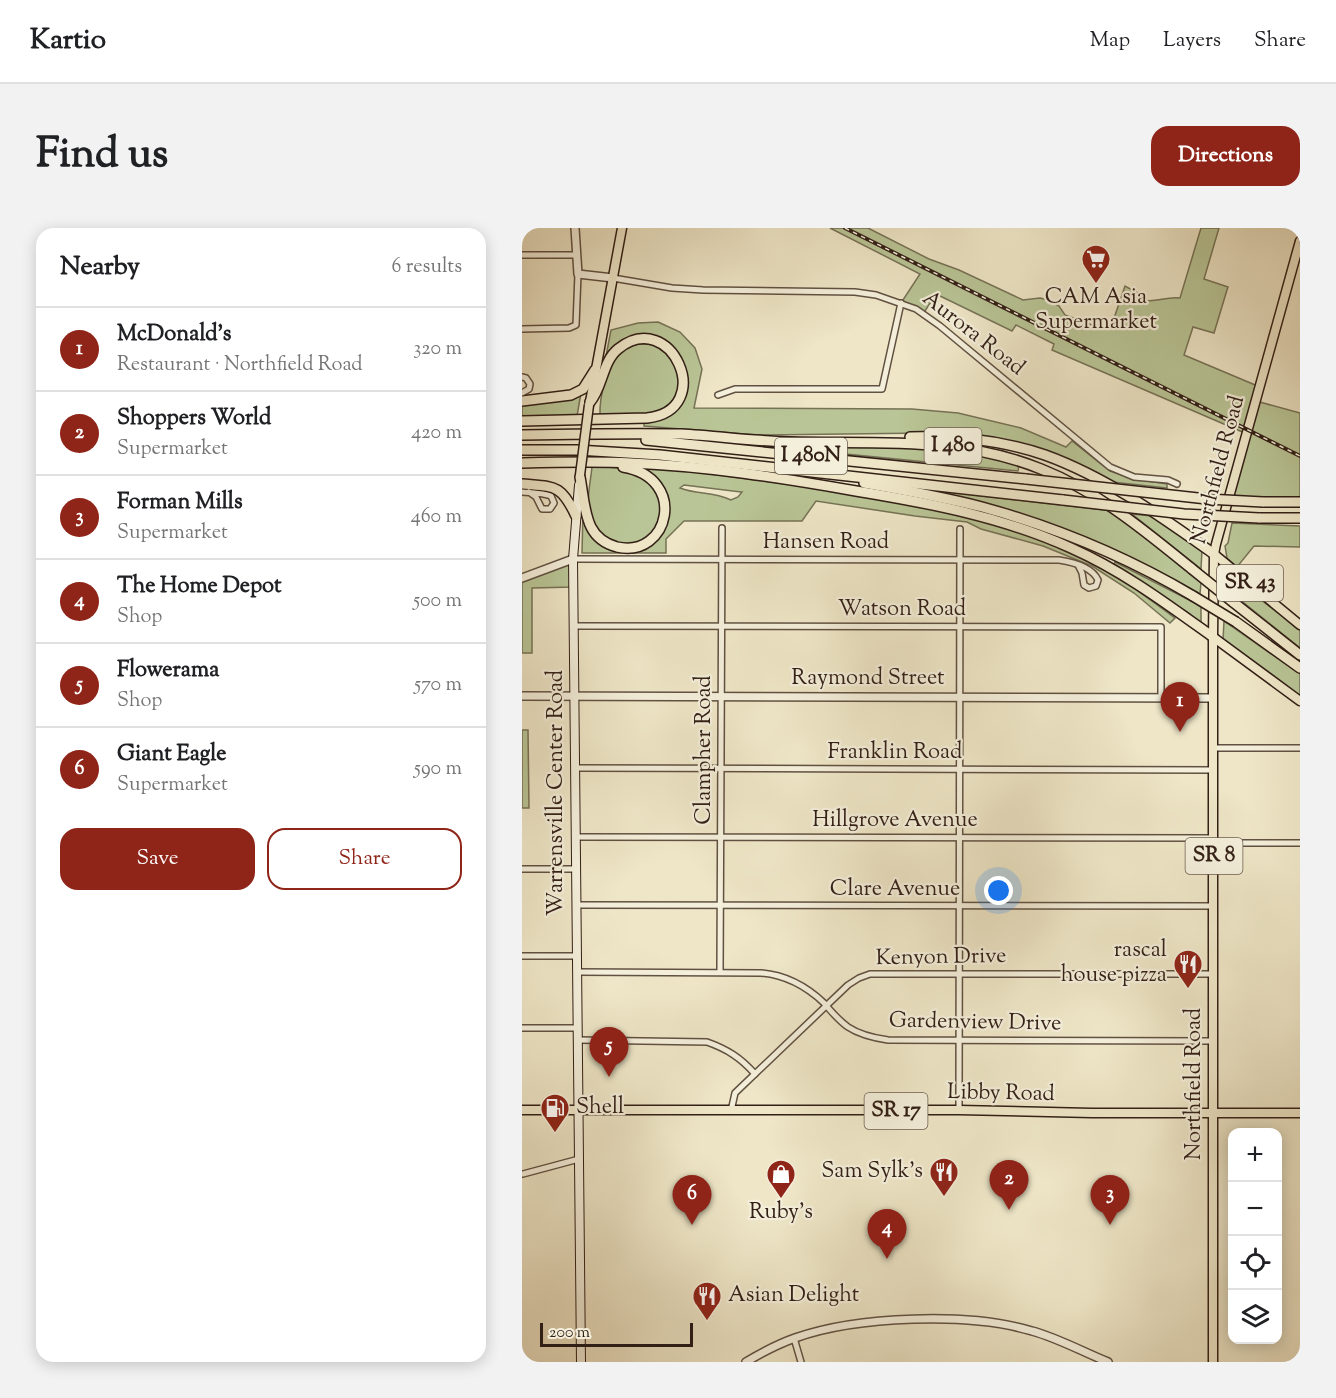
<!DOCTYPE html>
<meta charset="utf-8">
<style>
:root{--surface:#fff;--page:#f2f2f2;--text:#202124;--muted:#757577;--line:#e0e0e0;--accent:#8f2418}
body{margin:0;font-family:"Sorts Mill Goudy",serif;background:var(--page);color:var(--text)}
.controls{position:absolute;right:18px;bottom:18px;display:grid;overflow:hidden;border-radius:12px;box-shadow:0 3px 15px #0003}
.controls button{width:54px;height:54px;display:grid;place-items:center;padding:0;border:0;border-bottom:2px solid var(--line);background:var(--surface);color:var(--text);font:30px sans-serif}
.scale{position:absolute;left:18px;bottom:15px;width:153px;box-sizing:border-box;padding-left:6px;border:3px solid #321f16;border-top:0;font-size:16px;line-height:21px;white-space:nowrap;color:#321f16;-webkit-text-stroke:4px #f4efdb;paint-order:stroke}
.you{position:absolute;left:477px;top:663px;width:21px;height:21px;margin:-15px;border:4px solid #fff;border-radius:50%;background:#1a73e8;box-shadow:0 0 0 9px #1a73e833}
.badge{display:grid;place-items:center;width:39px;height:39px;border-radius:50%;background:var(--accent);color:#fff;font-size:20px;font-weight:700}
.pin{position:absolute;translate:-50% -50px;filter:drop-shadow(0 2px 3px #0008)}
.pin::after{content:'';position:absolute;top:32px;width:21px;height:18px;background:inherit;clip-path:polygon(0 0,100% 0,50% 100%)}
.list{margin:0;padding:0;list-style:none}
h2{display:flex;justify-content:space-between;align-items:center;height:78px;margin:0;padding:0 24px;font-size:26px}
h2 small{font-size:20px;font-weight:400;color:var(--muted)}
.list li{display:grid;grid-template-columns:39px 1fr auto;gap:18px;align-items:center;box-sizing:border-box;height:84px;padding:0 24px;border-top:2px solid var(--line)}
.list b{display:block;font-size:22px;white-space:nowrap}
.list p{margin:0;font-size:20px;white-space:nowrap;color:var(--muted)}
.list em{font-size:20px;font-style:normal;color:var(--muted)}
.actions{display:flex;gap:12px;padding:18px 24px}
.actions a{flex:1;padding:14px 0;border:2px solid var(--accent);border-radius:18px;text-align:center;font-size:21px;color:var(--accent)}
.actions .main{background:var(--accent);color:#fff}
.icon{flex:none;width:33px;height:33px;fill:none;stroke:currentColor;stroke-width:2;stroke-linecap:round;stroke-linejoin:round}
.map{position:relative;flex:none;width:778px;height:1134px;overflow:hidden;border-radius:18px}
header{display:flex;align-items:center;gap:36px;box-sizing:border-box;height:84px;padding:0 30px;background:var(--surface);border-bottom:2px solid var(--line)}
header strong{font-size:28px}
nav{display:flex;gap:33px;margin-inline-start:auto;font-size:21px}
.intro{display:flex;align-items:center;justify-content:space-between;box-sizing:border-box;height:144px;padding:0 36px}
h1{margin:0;font-size:42px}
.button{padding:15px 27px;border-radius:18px;background:var(--accent);color:#fff;font-size:21px;font-weight:700}
main{display:flex;gap:36px;padding:0 36px}
aside{flex:1;background:var(--surface);border-radius:18px;box-shadow:0 3px 15px #0003}
.map>svg:first-child{display:block}
.green{fill:#b9c596;stroke:#767256;stroke-width:1.5;fill-rule:evenodd}
.lines{fill:none;stroke-linecap:round;stroke-linejoin:round}
.minor-casing{stroke:#615142;stroke-width:8}
.tertiary-casing{stroke:#615142;stroke-width:10}
.secondary-casing{stroke:#321f16;stroke-width:10}
.primary-casing{stroke:#321f16;stroke-width:11}
.motorway-casing{stroke:#321f16;stroke-width:12}
.minor{stroke:#f4efdb;stroke-width:5}
.tertiary{stroke:#f4efdb;stroke-width:7}
.secondary{stroke:#f4efdb;stroke-width:8}
.primary{stroke:#eee6c7;stroke-width:8}
.motorway{stroke:#eee6c7;stroke-width:9}
.rail-casing{stroke:#321f16;stroke-width:4}
.rail{stroke:#f4efdb;stroke-width:1.5;stroke-dasharray:4.5;stroke-linecap:butt}
.primary-bridge-casing{stroke:#321f16;stroke-width:11;stroke-linecap:butt}
.motorway-bridge-casing{stroke:#321f16;stroke-width:12;stroke-linecap:butt}
.primary-bridge{stroke:#eee6c7;stroke-width:8}
.motorway-bridge{stroke:#eee6c7;stroke-width:9}
.labels{text-anchor:middle;dominant-baseline:central;stroke-width:4.5;stroke-linejoin:round;paint-order:stroke}
.shield{fill:#f4efdb;stroke:#6c5d51;stroke-width:1.5}
.shield-label{font-size:21px;font-weight:bold;fill:#321f16}
.poi-label{font-size:22px;fill:#321f16;stroke:#f4efdb}
.street-label{font-size:22px;fill:#321f16;stroke:#f4efdb}
</style>
<header>
<strong>Kartio</strong>
<nav><a>Map</a><a>Layers</a><a>Share</a></nav>
</header>
<div class="intro"><h1>Find us</h1><a class="button">Directions</a></div>
<main>
<aside>
<h2>Nearby<small>6 results</small></h2>
<ul class="list">
<li><span class="badge">1</span><div><b>McDonald's</b><p>Restaurant · Northfield Road</p></div><em>320 m</em></li>
<li><span class="badge">2</span><div><b>Shoppers World</b><p>Supermarket</p></div><em>420 m</em></li>
<li><span class="badge">3</span><div><b>Forman Mills</b><p>Supermarket</p></div><em>460 m</em></li>
<li><span class="badge">4</span><div><b>The Home Depot</b><p>Shop</p></div><em>500 m</em></li>
<li><span class="badge">5</span><div><b>Flowerama</b><p>Shop</p></div><em>570 m</em></li>
<li><span class="badge">6</span><div><b>Giant Eagle</b><p>Supermarket</p></div><em>590 m</em></li>
</ul>
<div class="actions"><a class="main">Save</a><a>Share</a></div>
</aside>
<div class="map">
<svg width="778" height="1134" viewBox="0 0 778 1134">
<rect width="100%" height="100%" fill="#eee6c7"/>
<filter id="stains"><feTurbulence type="fractalNoise" baseFrequency=".00333" numOctaves="4"/><feColorMatrix values="0 0 0 0 .2 0 0 0 0 .09 0 0 0 0 .02 0 0 0 .5 -.17"/></filter>
<radialGradient id="worn" r=".72"><stop offset=".6" stop-color="#630" stop-opacity="0"/><stop offset="1" stop-color="#630" stop-opacity=".3"/></radialGradient>
<g class="green">
<path d="M308 0H346L407 31 437 42 501 72 518 70 526 72 537 78 543 87 581 101 589 99 603 58 616 65 621 72C634 75 644 68 658 70L679 0H697L682 51 706 59 705 62 692 105 671 99 662 127 738 159 734 173 778 185V274L706 275 725 206 530 122 532 116 494 97 490 103 414 66 401 86 379 75 398 46Z"/>
<path d="M136 94 158 104 173 120 180 141 172 180 390 181 436 185 499 200 544 219 550 213 588 243 613 251 645 256V260L581 253 542 232 405 205 235 207 122 198V194L138 190 155 177C159 157 169 134 149 119 142 114 131 112 123 109L84 128 89 102 116 95Z"/>
<path d="M114 116C124 116 137 115 145 123 165 143 159 174 135 186 125 190 90 187 78 188 77 163 86 145 96 124Z"/>
<polygon points="59,165 55,188 0,190 0,176"/>
<polygon points="263,217 396,219 450,224 497,237 496,243 263,220"/>
<path d="M70 238C84 239 103 239 116 246 160 268 133 332 88 313 77 307 69 297 67 284 64 270 69 253 70 238Z"/>
<path d="M120 240H137C202 247 266 256 331 266 416 280 506 297 582 341 607 355 630 373 653 390L648 395 612 365 570 338 521 318 459 301 445 294 393 288 294 273 280 293H162L144 311V325H60L61 283 74 310 121 320C128 315 138 309 142 301 155 279 141 251 120 240ZM162 257 219 264H220L216 269 209 272C190 263 176 267 158 260Z"/>
<path d="M416 263 592 283 679 354 678 366C597 318 507 289 416 263Z"/>
<polygon points="610,286 630,288 680,322 679,341"/>
<polygon points="710,295 778,298 778,319 732,318 715,339 705,330 703,318 706,315"/>
<polygon points="51,331 51,359 10,360 10,425 0,425 0,350"/>
<polygon points="593,334 679,378 679,394 672,392 668,386 592,336"/>
<polygon points="703,344 778,402 778,420 702,359"/>
<polygon points="702,393 778,446 778,468 701,412"/>
<polygon points="0,502 6,502 7,580 0,580"/>
</g>
<g class="lines">
<g class="minor-casing">
<g id="minor">
<polyline points="0,27 55,27"/>
<polyline points="91,50 150,60 181,62 333,64 354,67 394,81 418,98 588,239 612,249 646,252 655,256"/>
<polyline points="0,101 47,100 54,97 56,46"/>
<polyline points="0,149 4,150 8,156 7,161 0,165"/>
<polyline points="196,167 213,161 360,161 379,75"/>
<path d="M0 264C10 265 20 265 29 268L32 275 28 281H20L14 269 7 264"/>
<path d="M51 331 537 332C550 334 570 339 576 352L574 358 567 360 562 357 560 345 556 337"/>
<polyline points="52,398 639,399 639,470"/>
<polyline points="692,520 778,520"/>
<polyline points="54,540 692,542"/>
<polyline points="54,609 692,610"/>
<polyline points="691,615 778,615"/>
<polyline points="0,641 54,641"/>
<polyline points="54,677 691,678"/>
<polyline points="0,728 55,728"/>
<path d="M55 744 239 745C264 747 284 758 302 775 309 783 316 792 326 799 338 807 352 810 366 812L691 813"/>
<polyline points="198,744 200,300"/>
<polyline points="0,800 56,800"/>
<path d="M56 812 185 814C205 821 219 830 233 846"/>
<path d="M437 882C437 689 439 495 438 301"/>
<polyline points="209,883 213,865 326,757 337,750 348,746 692,746"/>
<polyline points="1,946 57,931"/>
<polyline points="272,1110 279,1134"/>
</g>
</g>
<g class="tertiary-casing">
<g id="tertiary">
<polyline points="53,0 56,46 91,50"/>
<polyline points="0,350 51,331"/>
<polyline points="0,468 691,470"/>
<path d="M224 1134C239 1125 256 1116 273 1110 335 1088 447 1084 510 1103 536 1110 561 1124 586 1134"/>
</g>
</g>
<g class="secondary-casing">
<polyline id="secondary" points="57,257 51,331 59,1134"/>
</g>
<g class="primary-casing">
<g id="primary">
<polyline points="68,174 100,0"/>
<polyline points="692,326 778,397"/>
<polyline points="691,409 778,473"/>
<polyline points="0,882 437,882 570,885 778,885"/>
<polyline points="691,1134 691,409 692,326 694,316 778,13"/>
</g>
</g>
<g class="motorway-casing">
<g id="motorway">
<polyline points="0,173 49,167 61,161 73,142"/>
<path d="M0 193 125 190C196 182 149 78 96 121 80 134 81 159 68 174"/>
<path d="M0 207C53 206 106 205 159 206 195 208 232 213 268 214 354 216 438 208 519 241 577 264 623 303 670 341"/>
<path d="M388 209C433 208 480 212 523 227 584 249 640 289 692 326"/>
<polyline points="124,212 504,251"/>
<polyline points="0,222 55,222 138,227 541,272"/>
<path d="M0 235C36 234 73 233 109 235 184 238 260 250 334 263 407 275 481 289 549 320 601 343 645 376 691 409"/>
<path d="M58 249C61 265 62 285 69 299 74 309 84 316 95 319 147 331 167 250 101 239"/>
<path d="M342 255C382 262 421 269 460 279 533 299 605 329 671 368"/>
<path d="M0 256C33 259 39 256 54 288"/>
<polyline points="741,274 778,274"/>
<polyline points="737,290 778,290"/>
<polyline points="711,374 778,427"/>
<polyline points="714,394 778,440"/>
</g>
</g>
<use href="#minor" class="minor"/>
<use href="#tertiary" class="tertiary"/>
<use href="#secondary" class="secondary"/>
<use href="#primary" class="primary"/>
<use href="#motorway" class="motorway"/>
<g class="rail-casing">
<polyline id="rail" points="323,0 778,228"/>
</g>
<use href="#rail" class="rail"/>
<g class="primary-bridge-casing">
<polyline id="primary-bridge" points="58,247 67,177"/>
</g>
<g class="motorway-bridge-casing">
<g id="motorway-bridge">
<polyline points="504,251 685,271 741,274"/>
<polyline points="541,272 662,286 737,290"/>
<polyline points="670,341 711,374"/>
<polyline points="671,368 714,394"/>
</g>
</g>
<use href="#primary-bridge" class="primary-bridge"/>
<use href="#motorway-bridge" class="motorway-bridge"/>
</g>
<defs>
<g id="supermarket-pin" transform="scale(1.5)"><path d="M0 17L-7.5 6A9.5 9.5 0 1 1 7.5 6Z" fill="#8f2418" stroke="#f4efdb"/><path d="M-6-5.5h2.5l.6 2H6L4.5 2H-2.5L-4.4-4H-6ZM-1.5 3.2a1.3 1.3 0 1 0 .1 0ZM3 3.2a1.3 1.3 0 1 0 .1 0Z" fill="#fff"/></g>
<g id="restaurant-pin" transform="scale(1.5)"><path d="M0 17L-7.5 6A9.5 9.5 0 1 1 7.5 6Z" fill="#8f2418" stroke="#f4efdb"/><path d="M-5-6h1v4h1v-4h1v4h1v-4h1v5L-1.5 .5V6h-2V.5L-5-1ZM5-6V6H3V1.5H1.5Q1.5-4 5-6Z" fill="#fff"/></g>
<g id="fuel-pin" transform="scale(1.5)"><path d="M0 17L-7.5 6A9.5 9.5 0 1 1 7.5 6Z" fill="#8f2418" stroke="#f4efdb"/><path d="M-5.5-6h7V0h2V4h1.3V-2.5L3-4.5l.8-.8L6-3V5H2.5V1h-1V6h-7ZM-4.2-4.7v3.2H.2V-4.7Z" fill="#fff"/></g>
<g id="shop-pin" transform="scale(1.5)"><path d="M0 17L-7.5 6A9.5 9.5 0 1 1 7.5 6Z" fill="#8f2418" stroke="#f4efdb"/><path d="M-5-2.5h2.3a2.7 3.5 0 0 1 5.4 0H5L5.5 6h-11ZM-1.5-2.5h3a1.5 2.3 0 0 0-3 0Z" fill="#fff"/></g>
</defs>
<g fill-rule="evenodd">
<use href="#supermarket-pin" x="574" y="31"/>
<use href="#restaurant-pin" x="666" y="736"/>
<use href="#fuel-pin" x="33" y="880"/>
<use href="#restaurant-pin" x="422" y="944"/>
<use href="#shop-pin" x="259" y="946"/>
<use href="#restaurant-pin" x="185" y="1068"/>
</g>
<g class="labels">
<g class="shield">
<rect x="402.5" y="200" width="57" height="36" rx="4.5"/>
<rect x="253" y="210" width="72" height="36" rx="4.5"/>
<rect x="695" y="337" width="66" height="36" rx="4.5"/>
<rect x="663.5" y="610" width="57" height="36" rx="4.5"/>
<rect x="342.5" y="865" width="63" height="36" rx="4.5"/>
</g>
<g class="shield-label">
<text x="431" y="218">I 480</text>
<text x="289" y="228">I 480N</text>
<text x="728" y="355">SR 43</text>
<text x="692" y="628">SR 8</text>
<text x="374" y="883">SR 17</text>
</g>
<g class="poi-label">
<text x="574" y="70">CAM Asia<tspan x="574" dy="25">Supermarket</tspan></text>
<text x="645" y="723" text-anchor="end">rascal<tspan x="645" dy="25">house pizza</tspan></text>
<text x="54" y="880" text-anchor="start">Shell</text>
<text x="401" y="944" text-anchor="end">Sam Sylk's</text>
<text x="259" y="985">Ruby's</text>
<text x="206" y="1068" text-anchor="start">Asian Delight</text>
</g>
<g class="street-label">
<text transform="translate(451 106) rotate(38)">Aurora Road</text>
<text transform="translate(697 242) rotate(-75)">Northfield Road</text>
<text x="304" y="315">Hansen Road</text>
<text x="380" y="382">Watson Road</text>
<text x="346" y="451">Raymond Street</text>
<text transform="translate(183 522) rotate(-90)">Clampher Road</text>
<text x="373" y="525">Franklin Road</text>
<text transform="translate(35 565) rotate(-90)">Warrensville Center Road</text>
<text x="373" y="593">Hillgrove Avenue</text>
<text x="373" y="662">Clare Avenue</text>
<text transform="translate(419 730) rotate(-1)">Kenyon Drive</text>
<text transform="translate(453 795) rotate(1)">Gardenview Drive</text>
<text transform="translate(673 856) rotate(-90)">Northfield Road</text>
<text transform="translate(479 866) rotate(1)">Libby Road</text>
</g>
</g>
<rect width="100%" height="100%" filter="url(#stains)"/>
<rect width="100%" height="100%" fill="url(#worn)"/>
</svg>
<div class="controls">
<button>+</button>
<button>−</button>
<button><svg class="icon" aria-label="locate" viewBox="0 0 24 24"><circle cx="12" cy="12" r="6"/><path d="M12 2v4M12 18v4M2 12h4M18 12h4"/></svg></button>
<button><svg class="icon" aria-label="layers" viewBox="0 0 24 24"><path d="M12 4l9 5-9 5-9-5zM3 14l9 5 9-5"/></svg></button>
</div>
<div class="scale">200 m</div>
<div class="you"></div>
<div class="pin badge" style="left:658px;top:504px">1</div>
<div class="pin badge" style="left:487px;top:982px">2</div>
<div class="pin badge" style="left:588px;top:997px">3</div>
<div class="pin badge" style="left:365px;top:1031px">4</div>
<div class="pin badge" style="left:87px;top:849px">5</div>
<div class="pin badge" style="left:170px;top:997px">6</div>
</div>
</main>
